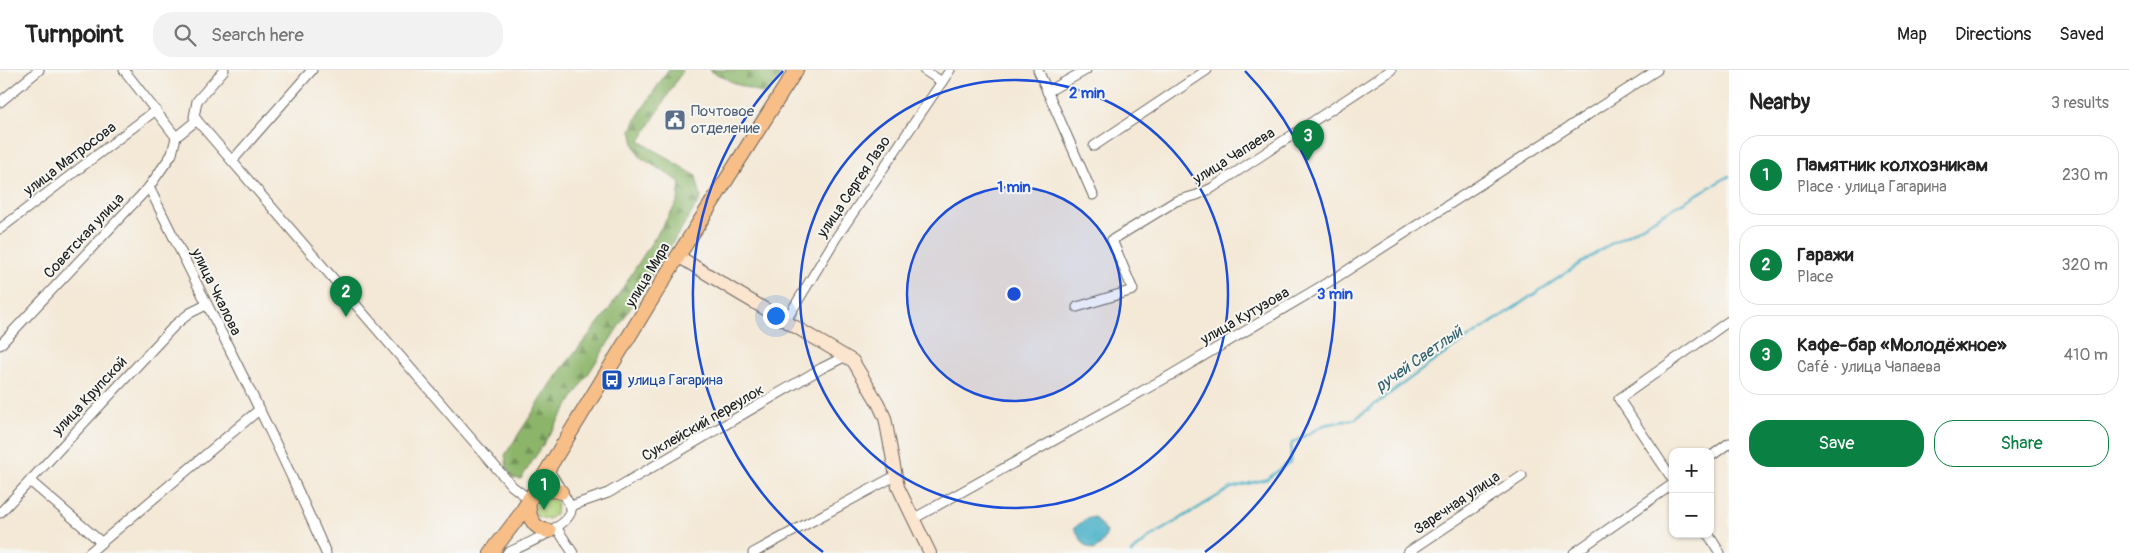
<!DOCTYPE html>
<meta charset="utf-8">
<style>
:root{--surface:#fff;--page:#f2f2f2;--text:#222;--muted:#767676;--line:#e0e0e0;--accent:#0b8043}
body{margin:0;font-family:Pangolin,sans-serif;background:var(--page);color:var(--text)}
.controls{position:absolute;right:15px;bottom:15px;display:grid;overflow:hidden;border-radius:10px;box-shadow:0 1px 4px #0004}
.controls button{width:45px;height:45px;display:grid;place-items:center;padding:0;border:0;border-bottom:1px solid var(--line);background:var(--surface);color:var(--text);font:25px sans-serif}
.you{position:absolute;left:775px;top:245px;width:18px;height:18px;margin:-12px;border:4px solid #fff;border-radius:50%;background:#1a73e8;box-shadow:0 0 0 8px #1a73e833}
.badge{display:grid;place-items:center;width:32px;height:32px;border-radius:50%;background:var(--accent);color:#fff;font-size:16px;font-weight:700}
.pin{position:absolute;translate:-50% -41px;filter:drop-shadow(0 1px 2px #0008)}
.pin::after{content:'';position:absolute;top:26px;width:18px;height:15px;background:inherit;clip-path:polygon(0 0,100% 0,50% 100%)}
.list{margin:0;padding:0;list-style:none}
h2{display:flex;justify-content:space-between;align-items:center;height:65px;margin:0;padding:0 20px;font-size:21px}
h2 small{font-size:16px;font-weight:400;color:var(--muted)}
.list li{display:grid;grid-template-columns:32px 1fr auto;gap:15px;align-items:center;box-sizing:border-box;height:80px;margin:0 10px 10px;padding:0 10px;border:1px solid var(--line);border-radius:20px}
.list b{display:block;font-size:19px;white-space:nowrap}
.list p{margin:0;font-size:16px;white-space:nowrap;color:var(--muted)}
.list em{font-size:16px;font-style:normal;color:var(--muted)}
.actions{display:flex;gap:10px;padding:15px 20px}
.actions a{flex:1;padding:11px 0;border:1px solid var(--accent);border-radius:20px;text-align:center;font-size:18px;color:var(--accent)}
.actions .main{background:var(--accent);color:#fff}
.icon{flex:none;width:28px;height:28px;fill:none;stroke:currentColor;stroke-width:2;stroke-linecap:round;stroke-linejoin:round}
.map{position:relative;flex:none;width:1729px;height:483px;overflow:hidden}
header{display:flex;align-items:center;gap:30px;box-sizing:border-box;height:70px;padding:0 25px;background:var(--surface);border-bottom:1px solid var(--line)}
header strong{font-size:24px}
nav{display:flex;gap:28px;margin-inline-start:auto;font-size:18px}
.search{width:350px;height:45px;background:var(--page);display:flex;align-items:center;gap:12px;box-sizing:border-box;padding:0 18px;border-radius:20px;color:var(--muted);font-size:19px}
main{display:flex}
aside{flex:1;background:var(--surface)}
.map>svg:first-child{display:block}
.grass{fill:url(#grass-dots);stroke:#66784c}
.forest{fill:url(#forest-firs);stroke:#546844}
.water{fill:#48b1c7;stroke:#326672}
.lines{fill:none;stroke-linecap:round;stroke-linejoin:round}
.stream{stroke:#48b1c7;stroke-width:2.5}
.street-casing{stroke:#68635d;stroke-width:11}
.secondary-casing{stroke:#68635d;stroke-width:14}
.primary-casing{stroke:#68635d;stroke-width:16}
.street{stroke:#fff;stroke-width:9}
.secondary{stroke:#fce5cf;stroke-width:12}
.primary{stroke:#f7be87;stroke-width:14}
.ring{fill:none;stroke:#1d4ed8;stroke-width:2.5}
.labels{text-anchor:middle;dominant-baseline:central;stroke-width:4;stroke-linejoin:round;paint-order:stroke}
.service-label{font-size:15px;fill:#4e5e75;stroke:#f6f6f2;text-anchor:start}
.street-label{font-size:15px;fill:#1c1c1c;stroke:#f6f6f2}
.transit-label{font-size:15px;fill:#164399;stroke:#f6f6f2;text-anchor:start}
.water-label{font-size:16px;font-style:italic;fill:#305f69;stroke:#f6f6f2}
.centre{fill:#1d4ed8;stroke:#f6f6f2;stroke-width:2.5}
.ring-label{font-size:15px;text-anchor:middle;font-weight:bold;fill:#1d4ed8;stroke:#f6f6f2;stroke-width:4;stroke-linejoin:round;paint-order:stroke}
</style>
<header>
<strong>Turnpoint</strong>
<div class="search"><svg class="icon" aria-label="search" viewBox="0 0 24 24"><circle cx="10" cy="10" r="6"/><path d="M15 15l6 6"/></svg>Search here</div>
<nav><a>Map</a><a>Directions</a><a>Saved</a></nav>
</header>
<main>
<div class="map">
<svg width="1729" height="483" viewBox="0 0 1729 483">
<defs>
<pattern id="grass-dots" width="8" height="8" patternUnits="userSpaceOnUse" patternTransform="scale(1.25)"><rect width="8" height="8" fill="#b1d37b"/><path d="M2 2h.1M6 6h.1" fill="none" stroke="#98b56a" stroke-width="1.8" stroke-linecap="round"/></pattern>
<pattern id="forest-firs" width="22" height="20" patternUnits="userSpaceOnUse" patternTransform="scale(1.25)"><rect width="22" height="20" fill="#8cb56b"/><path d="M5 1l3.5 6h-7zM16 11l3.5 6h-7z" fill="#729257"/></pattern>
</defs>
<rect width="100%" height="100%" fill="#f6f6f2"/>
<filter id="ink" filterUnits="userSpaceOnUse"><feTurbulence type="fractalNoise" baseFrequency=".02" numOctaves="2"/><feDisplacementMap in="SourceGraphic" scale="10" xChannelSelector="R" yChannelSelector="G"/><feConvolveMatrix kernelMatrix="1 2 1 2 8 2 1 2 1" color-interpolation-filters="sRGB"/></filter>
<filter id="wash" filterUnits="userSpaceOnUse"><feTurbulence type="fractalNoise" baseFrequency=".0096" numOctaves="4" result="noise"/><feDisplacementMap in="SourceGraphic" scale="20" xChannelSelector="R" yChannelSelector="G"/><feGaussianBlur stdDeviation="1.12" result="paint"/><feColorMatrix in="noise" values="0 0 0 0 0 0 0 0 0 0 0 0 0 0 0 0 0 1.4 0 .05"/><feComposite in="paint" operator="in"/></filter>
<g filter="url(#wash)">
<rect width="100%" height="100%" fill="#f4e8d6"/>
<polygon class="grass" points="552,426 557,432 556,444 549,449 537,447 533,431"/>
<g class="forest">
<polygon points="668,0 683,0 640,71 696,106 701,128 528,398 521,409 513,408 507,398 505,385 557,305 608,241 678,131 680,112 640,87 634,74 631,60 637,47"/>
<polygon points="709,0 784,0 772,19 766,25 736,14"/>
</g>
<polygon class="water" points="1094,447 1107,463 1101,475 1094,480 1085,476 1074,458 1086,449"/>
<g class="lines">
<polyline class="stream" points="1131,483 1150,467 1231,418 1267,409 1290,392 1292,373 1324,355 1355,349 1434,291 1602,179 1729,106"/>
</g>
</g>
<g filter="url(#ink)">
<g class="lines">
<g class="street-casing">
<g id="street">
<polyline points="124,0 176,67"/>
<polyline points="224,0 197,31 194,47 512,416 529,429"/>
<polyline points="924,0 942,12"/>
<polyline points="1038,0 1093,125"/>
<polyline points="1047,22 1086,0"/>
<polyline points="0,32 39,0"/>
<polyline points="176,67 197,50"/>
<polyline points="1094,76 1207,0"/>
<polyline points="232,91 312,0"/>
<path d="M149 117C208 239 272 358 326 483"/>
<polyline points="0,159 156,40"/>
<polyline points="1077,237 1133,220 1112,170 1176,131 1197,125 1212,118 1391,0"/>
<polyline points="785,252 836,168 950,0"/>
<polyline points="0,275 149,117 172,84 176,67"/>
<polyline points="1710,387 1729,373"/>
<polyline points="1673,410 1619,329 1729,251"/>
<polyline points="30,411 101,472"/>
<polyline points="571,436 608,423 822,298 846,286"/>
<polyline points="0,443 176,254 190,243 206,235"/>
<polyline points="913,449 1171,305 1337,207 1657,0"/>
<polyline points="556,457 573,483"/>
<polyline points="1708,464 1720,483"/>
<polyline points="89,483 260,339"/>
<path d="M507 483C520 477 573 455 571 439 571 434 552 406 548 399"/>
<polyline points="753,483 895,406"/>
<polyline points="1407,483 1522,406"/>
<polyline points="1574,483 1673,414"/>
</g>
</g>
<g class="secondary-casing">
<polyline id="secondary" points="678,186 733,220 853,291 878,333 885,348 898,417 930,483"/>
</g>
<g class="primary-casing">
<g id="primary">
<path d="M549 461C532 459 527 445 529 429 539 420 549 418 561 422"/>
<polyline points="491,483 520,445 678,186 796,0"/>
</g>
</g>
<use href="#street" class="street"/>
<use href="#secondary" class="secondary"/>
<use href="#primary" class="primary"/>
</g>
</g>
<circle cx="1014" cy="224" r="107" fill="#1d4ed8" fill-opacity=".12"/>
<g class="ring">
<circle cx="1014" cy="224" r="107"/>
<circle cx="1014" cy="224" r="214"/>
<path d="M823 482A321 321 0 0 1 783 1M1245 1A321 321 0 0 1 1205 482"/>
</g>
<defs>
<g id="civic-square" transform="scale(1.125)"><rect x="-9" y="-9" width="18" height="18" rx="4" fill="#5c6f8a" stroke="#f6f6f2"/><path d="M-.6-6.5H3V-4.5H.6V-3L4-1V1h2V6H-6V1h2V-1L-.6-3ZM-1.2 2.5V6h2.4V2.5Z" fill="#fff"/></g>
<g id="bus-square" transform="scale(1.125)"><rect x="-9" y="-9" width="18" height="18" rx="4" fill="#1a4fb4" stroke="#f6f6f2"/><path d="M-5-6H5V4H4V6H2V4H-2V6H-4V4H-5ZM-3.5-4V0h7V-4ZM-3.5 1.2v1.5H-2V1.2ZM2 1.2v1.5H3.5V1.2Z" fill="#fff"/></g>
</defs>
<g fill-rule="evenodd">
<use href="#civic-square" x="675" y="50"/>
<use href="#bus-square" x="612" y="310"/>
</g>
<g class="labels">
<g class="service-label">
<text x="691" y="41">Почтовое<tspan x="691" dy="17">отделение</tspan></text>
</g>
<g class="street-label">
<text transform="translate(1234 86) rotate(-32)">улица Чапаева</text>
<text transform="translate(70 89) rotate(-37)">улица Матросова</text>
<text transform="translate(854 117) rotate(-56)">улица Сергея Лазо</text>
<text transform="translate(84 166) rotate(-47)">Советская улица</text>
<text transform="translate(648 205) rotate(-59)">улица Мира</text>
<text transform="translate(216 222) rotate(64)">улица Чкалова</text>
<text transform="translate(1245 246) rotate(-30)">улица Кутузова</text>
<text transform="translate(90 326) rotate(-47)">улица Крупской</text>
<text transform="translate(703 353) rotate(-30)">Суклейский переулок</text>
<text transform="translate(1457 433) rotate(-34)">Заречная улица</text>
</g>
<g class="transit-label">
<text x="628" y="310">улица Гагарина</text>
</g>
<g class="water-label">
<text transform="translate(1419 289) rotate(-35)">ручей Светлый</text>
</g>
</g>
<circle cx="1014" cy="224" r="8" class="centre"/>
<g class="ring-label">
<text x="1087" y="28">2 min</text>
<text x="1014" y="122">1 min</text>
<text x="1335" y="229">3 min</text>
</g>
</svg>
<div class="controls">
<button>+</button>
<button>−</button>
</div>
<div class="you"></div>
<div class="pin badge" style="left:544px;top:440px">1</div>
<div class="pin badge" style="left:346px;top:247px">2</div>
<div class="pin badge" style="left:1308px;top:91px">3</div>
</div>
<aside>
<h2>Nearby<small>3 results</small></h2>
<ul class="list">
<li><span class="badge">1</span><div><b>Памятник колхозникам</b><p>Place · улица Гагарина</p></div><em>230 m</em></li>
<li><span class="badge">2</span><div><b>Гаражи</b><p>Place</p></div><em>320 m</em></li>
<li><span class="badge">3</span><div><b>Кафе-бар «Молодёжное»</b><p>Café · улица Чапаева</p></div><em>410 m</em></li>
</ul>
<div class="actions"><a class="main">Save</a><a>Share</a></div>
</aside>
</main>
